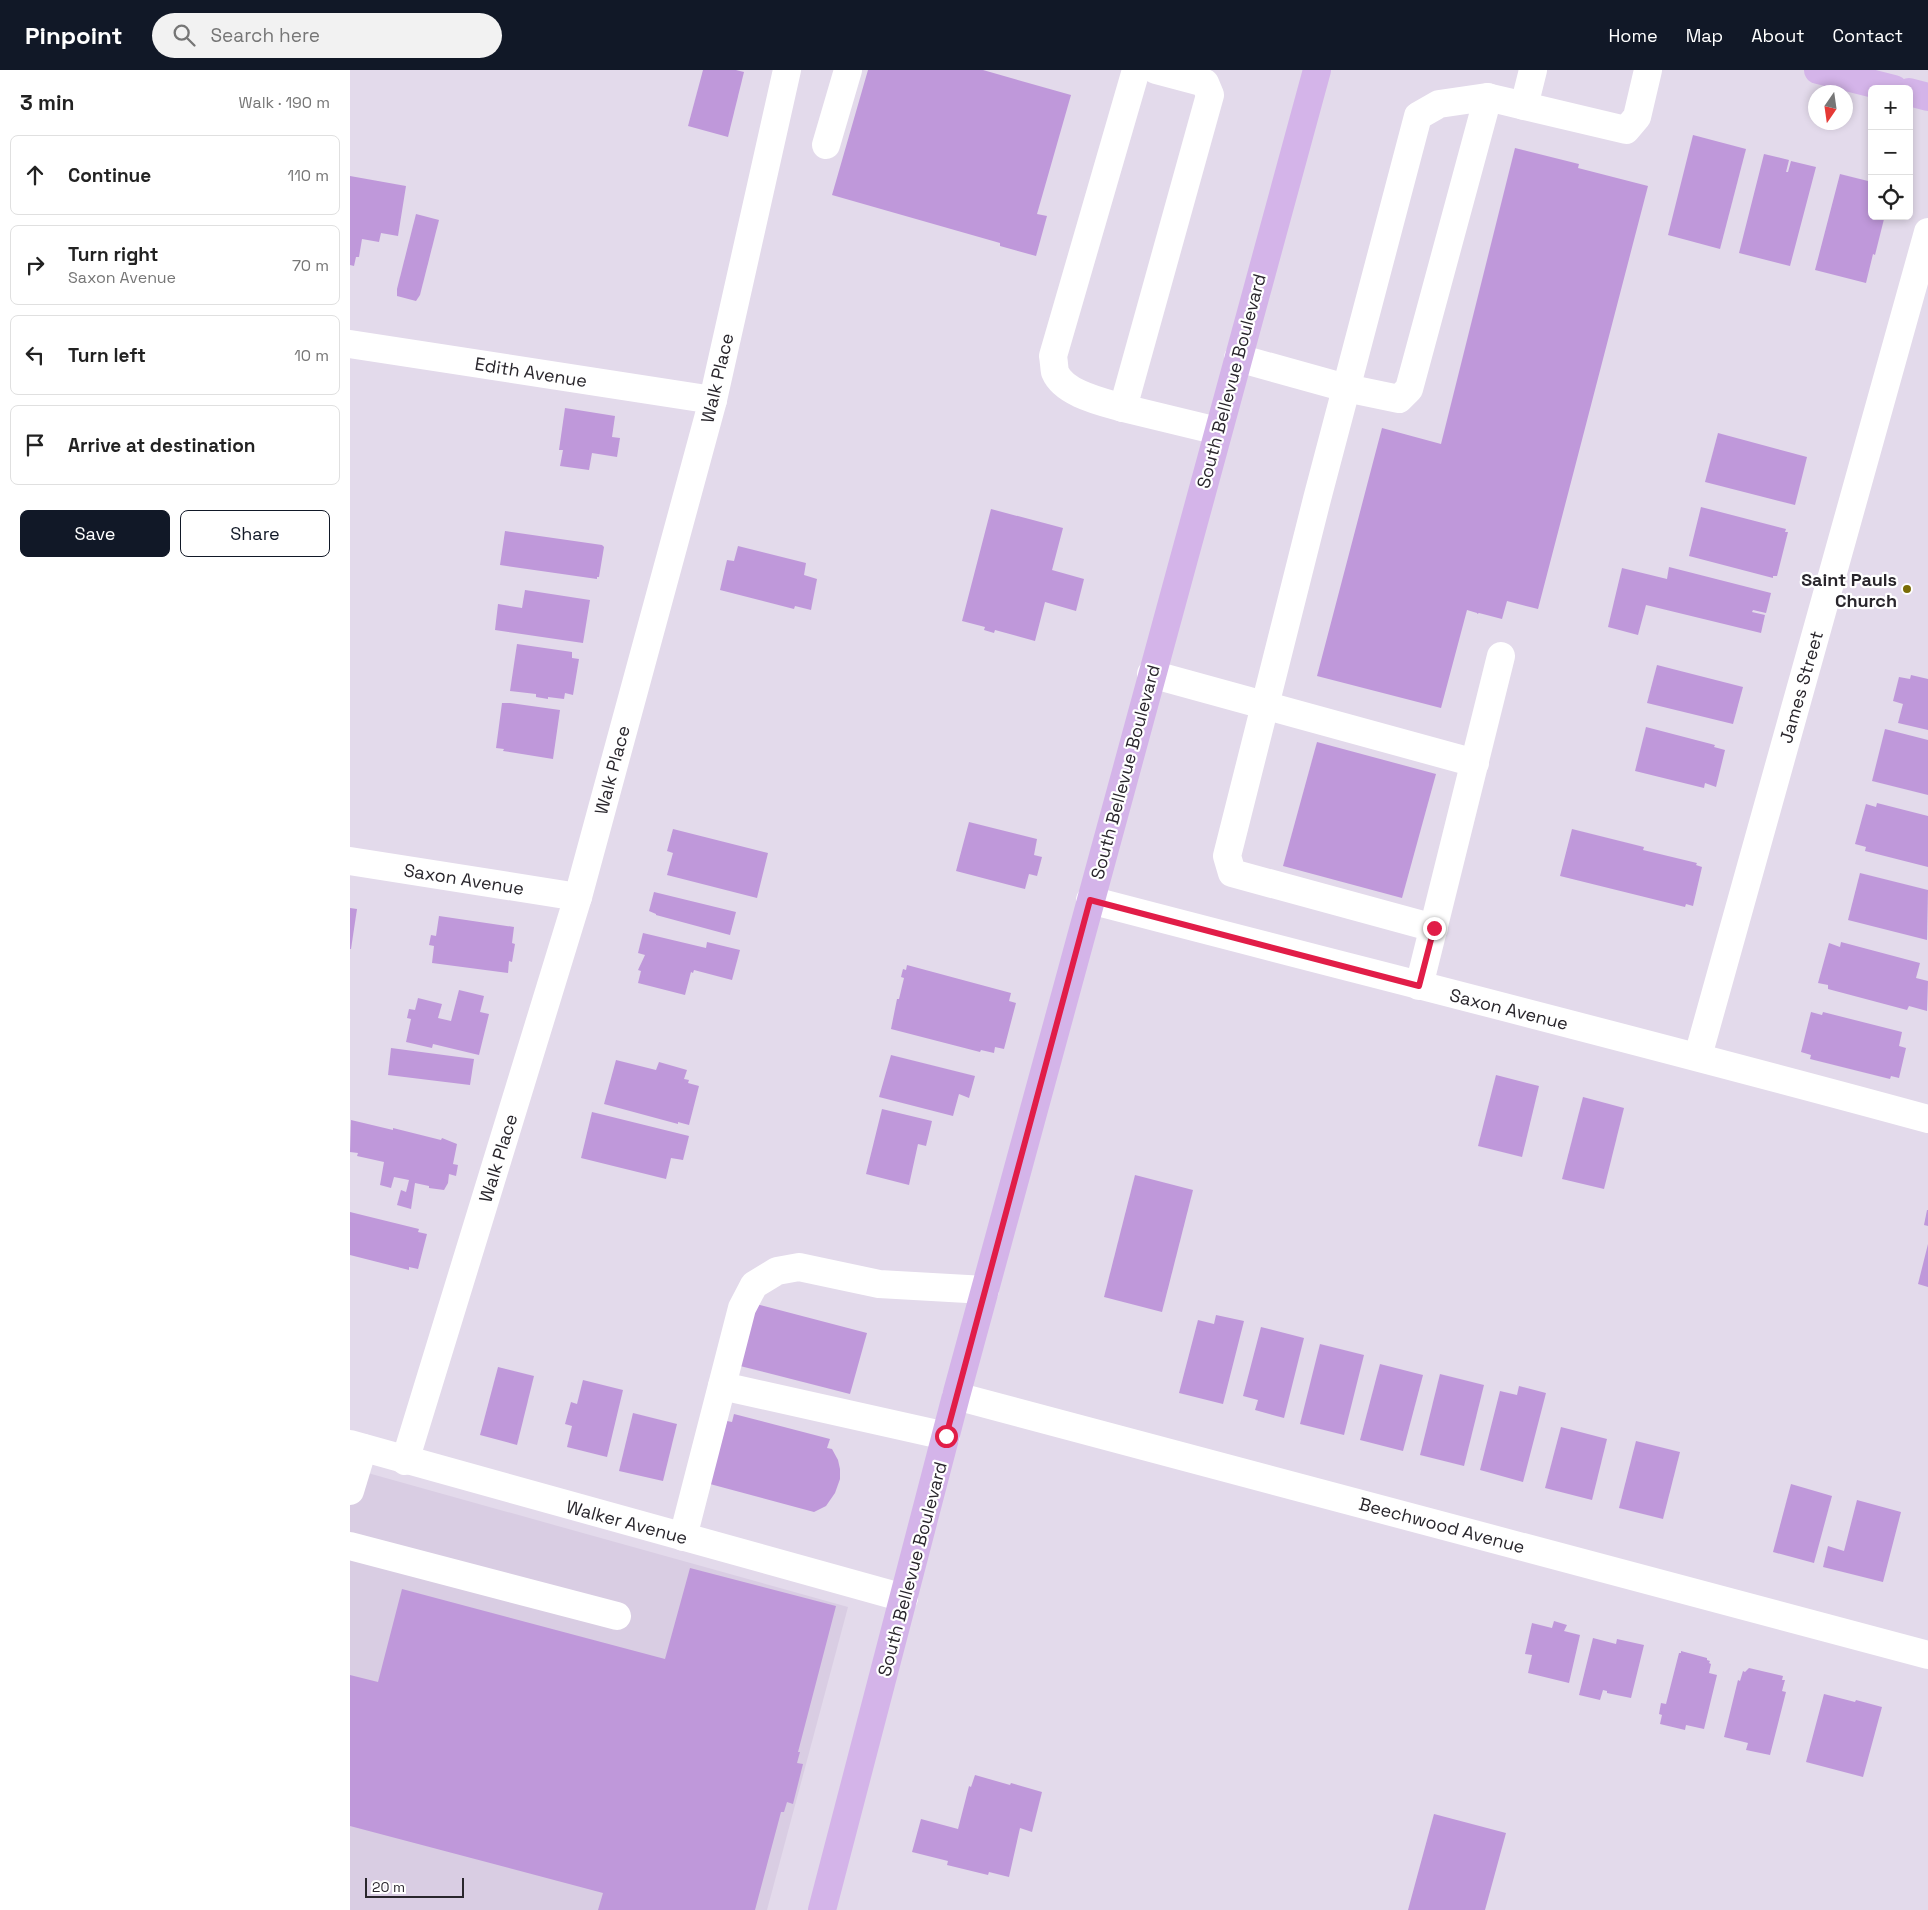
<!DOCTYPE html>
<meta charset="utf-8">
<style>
:root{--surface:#fff;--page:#f2f2f2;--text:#222;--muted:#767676;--line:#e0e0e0;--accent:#111827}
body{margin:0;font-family:"Space Grotesk",sans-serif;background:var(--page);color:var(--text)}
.controls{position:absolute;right:15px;top:15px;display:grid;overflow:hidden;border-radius:8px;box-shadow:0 2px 8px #0003}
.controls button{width:45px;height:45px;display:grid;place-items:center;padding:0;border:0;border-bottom:1px solid var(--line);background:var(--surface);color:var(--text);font:25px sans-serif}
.compass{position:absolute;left:1458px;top:15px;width:45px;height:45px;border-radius:50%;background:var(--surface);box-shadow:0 2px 8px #0003;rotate:193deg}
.scale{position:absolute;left:15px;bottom:12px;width:99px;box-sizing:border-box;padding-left:5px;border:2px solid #29262c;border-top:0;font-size:14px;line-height:18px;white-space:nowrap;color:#29262c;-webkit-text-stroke:4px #fff;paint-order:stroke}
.stop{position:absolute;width:15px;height:15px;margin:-11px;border:4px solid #e11d48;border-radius:50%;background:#fff}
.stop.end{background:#e11d48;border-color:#fff;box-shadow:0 1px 5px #0008}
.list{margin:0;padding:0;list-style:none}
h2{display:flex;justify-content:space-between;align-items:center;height:65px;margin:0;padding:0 20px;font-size:21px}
h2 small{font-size:16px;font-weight:400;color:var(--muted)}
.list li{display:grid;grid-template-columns:32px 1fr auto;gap:15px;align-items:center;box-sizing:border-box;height:80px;margin:0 10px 10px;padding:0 10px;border:1px solid var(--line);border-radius:8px}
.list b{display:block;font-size:19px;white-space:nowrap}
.list p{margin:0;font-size:16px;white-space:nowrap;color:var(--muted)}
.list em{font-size:16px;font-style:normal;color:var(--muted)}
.actions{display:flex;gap:10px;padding:15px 20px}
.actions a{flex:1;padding:11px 0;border:1px solid var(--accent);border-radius:8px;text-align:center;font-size:18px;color:var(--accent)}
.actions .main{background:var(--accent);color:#fff}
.icon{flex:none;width:28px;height:28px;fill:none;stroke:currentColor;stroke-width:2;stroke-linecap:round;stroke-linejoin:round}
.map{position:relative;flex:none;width:1578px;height:1840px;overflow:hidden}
header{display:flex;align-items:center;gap:30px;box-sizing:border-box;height:70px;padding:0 25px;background:var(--accent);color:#fff}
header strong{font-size:24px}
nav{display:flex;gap:28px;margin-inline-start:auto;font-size:18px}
.search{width:350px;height:45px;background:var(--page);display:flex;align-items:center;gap:12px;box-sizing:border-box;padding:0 18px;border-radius:28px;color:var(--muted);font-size:19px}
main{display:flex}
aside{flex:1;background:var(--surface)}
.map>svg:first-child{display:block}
.built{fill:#d9cde3}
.building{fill:#bf98da}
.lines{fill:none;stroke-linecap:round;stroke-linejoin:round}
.minor{stroke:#fff;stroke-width:28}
.major{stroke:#d4b4e9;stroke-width:28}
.route{stroke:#e11d48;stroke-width:6}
.poi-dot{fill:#7a6c06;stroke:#fff;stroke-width:2}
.labels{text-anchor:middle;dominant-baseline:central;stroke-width:4.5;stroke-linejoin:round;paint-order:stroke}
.street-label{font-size:18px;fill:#29262c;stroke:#fff}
.poi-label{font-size:18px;font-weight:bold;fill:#29262c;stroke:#fff;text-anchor:end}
</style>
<header>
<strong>Pinpoint</strong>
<div class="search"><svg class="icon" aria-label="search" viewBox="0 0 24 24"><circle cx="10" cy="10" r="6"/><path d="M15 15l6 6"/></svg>Search here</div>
<nav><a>Home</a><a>Map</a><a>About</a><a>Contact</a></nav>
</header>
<main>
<aside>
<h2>3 min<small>Walk · 190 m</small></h2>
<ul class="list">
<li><svg class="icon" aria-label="ahead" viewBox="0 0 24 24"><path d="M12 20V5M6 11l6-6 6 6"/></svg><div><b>Continue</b></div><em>110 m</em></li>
<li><svg class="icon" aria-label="right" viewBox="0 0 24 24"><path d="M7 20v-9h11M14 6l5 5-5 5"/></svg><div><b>Turn right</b><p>Saxon Avenue</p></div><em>70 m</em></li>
<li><svg class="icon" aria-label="left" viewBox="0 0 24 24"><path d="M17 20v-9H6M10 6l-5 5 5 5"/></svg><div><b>Turn left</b></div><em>10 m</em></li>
<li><svg class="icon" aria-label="arrive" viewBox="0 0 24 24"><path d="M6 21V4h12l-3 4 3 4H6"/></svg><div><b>Arrive at destination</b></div></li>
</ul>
<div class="actions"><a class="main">Save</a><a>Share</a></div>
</aside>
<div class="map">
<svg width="1578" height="1840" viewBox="0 0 1578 1840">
<rect width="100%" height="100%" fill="#e3daeb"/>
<polygon class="built" points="0,1398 498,1537 417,1840 0,1840"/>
<g class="building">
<polygon points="353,0 386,0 394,2 378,67 338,56"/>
<polygon points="518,0 633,0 721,25 687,144 697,146 686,186 650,176 650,173 482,125"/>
<polygon points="1343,65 1396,79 1370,179 1318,165"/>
<polygon points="1165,78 1229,94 1228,98 1298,116 1188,539 1157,531 1152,549 1129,543 1127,544 1127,543 1117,540 1091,638 967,606 1032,358 1091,374"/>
<polygon points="1414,84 1439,90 1436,102 1438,102 1441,91 1466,97 1440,196 1389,183"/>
<polygon points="1490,104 1522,112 1522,146 1533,146 1532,149 1534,149 1525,185 1523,184 1516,213 1465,200"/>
<polygon points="0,106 56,116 48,166 31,163 29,172 12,169 9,187 6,187 4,196 0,195"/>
<polygon points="66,144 89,150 70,225 66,231 47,226 47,219"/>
<polygon points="215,338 265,346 262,367 270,368 267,387 242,383 239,400 210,396 213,380 209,380"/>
<polygon points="1368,363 1457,387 1445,435 1355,412"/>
<polygon points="1351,437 1436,459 1435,462 1438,462 1427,506 1423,506 1423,508 1339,486"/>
<polygon points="641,439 713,458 702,500 734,509 726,541 695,532 685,571 645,560 644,563 634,560 635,557 612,551"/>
<polygon points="155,461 252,475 254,477 249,507 247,507 247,509 150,495"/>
<polygon points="388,476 456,493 454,505 467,509 461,540 445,536 444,539 370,520 377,490 384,491"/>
<polygon points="1319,497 1421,523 1416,543 1403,540 1402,542 1415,545 1411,563 1296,535 1288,565 1258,557 1272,498 1317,509"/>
<polygon points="175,520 240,530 233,573 145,560 148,534 172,538"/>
<polygon points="167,574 222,582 222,588 229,589 223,625 215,623 214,629 198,627 198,629 186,627 186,624 160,621"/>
<polygon points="1307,595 1393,617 1383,654 1297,633"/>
<polygon points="1561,605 1578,609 1578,660 1548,653 1553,634 1543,631 1549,607 1560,609"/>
<polygon points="152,633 160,633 210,640 203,689 153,681 154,679 146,678"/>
<polygon points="1296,657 1365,675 1364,677 1375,680 1366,717 1355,713 1354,718 1285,701"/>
<polygon points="1535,659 1578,670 1578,725 1522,711"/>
<polygon points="967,672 1086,704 1052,828 933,796"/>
<polygon points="1527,733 1578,746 1578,797 1515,781 1516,777 1505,774 1516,734 1526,737"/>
<polygon points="619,752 687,769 684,785 692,787 687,806 679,804 675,819 606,801"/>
<polygon points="323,759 418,783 407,828 317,805 323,783 317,781"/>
<polygon points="1222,759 1294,777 1293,780 1347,793 1346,795 1352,797 1343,836 1336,834 1335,837 1210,806"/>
<polygon points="1510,803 1578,820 1577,870 1498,850"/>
<polygon points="304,822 386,842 380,865 306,845 306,844 299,841"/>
<polygon points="0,838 7,839 1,879 0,879"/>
<polygon points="89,846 164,857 162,873 165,874 162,892 159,891 158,903 82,893 84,876 79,875 81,865 86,866"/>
<polygon points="293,863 356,878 357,872 390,880 382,910 344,900 343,903 341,902 335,925 288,913 291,901 288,900 295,885 288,883"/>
<polygon points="1491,872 1570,893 1566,908 1578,911 1577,941 1559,936 1557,940 1478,919 1478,915 1468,913 1479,873 1490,877"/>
<polygon points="557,895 661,923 659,931 666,933 654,979 645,977 644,983 631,980 630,982 541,959 547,929 549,929 554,908 551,907 553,899 556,900"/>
<polygon points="109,920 134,926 130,942 139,944 129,985 83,974 82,978 56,972 61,949 57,948 59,939 65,940 68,928 92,934 88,948 101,951"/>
<polygon points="1461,942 1472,945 1473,942 1552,962 1549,976 1556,978 1549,1008 1541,1006 1540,1009 1460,989 1461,985 1451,982"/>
<polygon points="41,978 124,989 120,1015 38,1005"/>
<polygon points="541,985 625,1006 619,1028 609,1024 603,1046 529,1027"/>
<polygon points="266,990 306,1000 309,992 337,1000 334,1009 339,1010 338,1013 349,1016 339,1055 328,1052 328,1054 254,1034"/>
<polygon points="1146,1005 1189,1016 1172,1087 1128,1076"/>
<polygon points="1233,1027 1274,1038 1254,1119 1212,1109"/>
<polygon points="532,1039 582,1051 576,1076 568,1074 559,1115 516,1104"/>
<polygon points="242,1042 339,1066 333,1090 321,1088 316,1109 231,1088"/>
<polygon points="1,1050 43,1060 43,1058 91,1070 92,1068 107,1074 103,1094 108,1095 106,1106 99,1104 98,1113 94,1120 79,1118 79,1116 65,1113 61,1139 47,1135 51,1120 56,1122 59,1110 44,1107 41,1118 30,1115 34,1092 7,1086 8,1083 0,1082"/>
<polygon points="785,1105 843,1120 812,1242 754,1227"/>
<polygon points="1577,1140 1578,1140 1578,1156 1574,1155"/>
<polygon points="0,1142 69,1159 68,1162 77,1164 68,1199 59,1197 59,1200 0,1185"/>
<polygon points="1578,1174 1578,1217 1568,1214"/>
<polygon points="406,1234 517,1263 500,1324 390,1296"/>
<polygon points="866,1245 894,1251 873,1334 829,1323 848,1250 864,1254"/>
<polygon points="911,1257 954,1268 934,1348 905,1340 908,1330 893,1326"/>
<polygon points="970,1274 1014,1285 994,1365 950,1354"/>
<polygon points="1030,1294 1073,1305 1053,1381 1010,1370"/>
<polygon points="148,1297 184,1306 167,1375 130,1365"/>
<polygon points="1090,1304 1134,1315 1114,1396 1070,1385"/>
<polygon points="233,1310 273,1320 257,1387 217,1377 222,1356 215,1354 221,1332 227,1334"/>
<polygon points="1169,1316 1196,1323 1173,1412 1130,1400 1150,1321 1167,1325"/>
<polygon points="283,1343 327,1354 313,1411 269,1401"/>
<polygon points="384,1344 480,1369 477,1378 482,1379 488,1390 490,1399 490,1409 485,1423 476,1436 464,1442 360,1414 377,1351 382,1352"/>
<polygon points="1211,1357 1257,1369 1242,1430 1195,1418"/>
<polygon points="1286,1371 1330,1382 1313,1449 1269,1438"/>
<polygon points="1441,1414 1482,1426 1464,1493 1423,1482"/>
<polygon points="1507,1430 1551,1442 1533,1512 1473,1497 1478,1476 1494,1481"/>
<polygon points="340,1498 486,1536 448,1682 450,1682 447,1693 453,1694 443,1734 437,1732 434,1742 431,1742 405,1840 248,1840 253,1823 0,1756 0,1605 28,1612 52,1519 315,1589"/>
<polygon points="1204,1551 1217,1555 1214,1561 1230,1565 1219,1613 1178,1603 1182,1585 1175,1584 1182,1553 1202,1558"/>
<polygon points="1243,1568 1266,1574 1267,1569 1294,1575 1281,1628 1257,1623 1257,1621 1253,1620 1250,1630 1229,1625"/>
<polygon points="1331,1581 1357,1588 1357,1590 1360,1591 1359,1593 1361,1594 1359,1603 1367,1605 1354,1659 1336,1655 1335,1660 1310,1654 1312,1645 1309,1644 1311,1633 1316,1634 1329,1583 1331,1583"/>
<polygon points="1399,1598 1433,1606 1432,1610 1435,1610 1432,1621 1436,1622 1420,1685 1396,1680 1398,1673 1374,1667 1388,1610 1390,1611 1393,1601 1395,1602"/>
<polygon points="1474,1624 1505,1632 1506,1630 1532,1637 1513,1707 1456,1692"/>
<polygon points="625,1705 660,1715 661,1713 692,1722 682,1762 670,1758 659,1807 639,1802 638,1805 597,1795 598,1791 562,1782 571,1749 608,1759 619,1716 621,1717"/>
<polygon points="1084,1744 1156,1763 1135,1840 1058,1840"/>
</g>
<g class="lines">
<g class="minor">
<polyline points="806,0 855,13 860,25 773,338 868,361"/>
<polyline points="1174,36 1183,0"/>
<polyline points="476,75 498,0"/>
<polyline points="0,274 363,330"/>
<polyline points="888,288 996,318 1049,329 1059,319 1138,27"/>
<path d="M773 338C753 332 714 324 705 302 704 297 704 291 703 286L786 0"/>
<polyline points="801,604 1125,693"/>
<polyline points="0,791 228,827"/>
<path d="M740 830C1019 903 1300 973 1578 1049"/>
<polyline points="1084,858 882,803 877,786 967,429 1068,46 1089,34 1137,27 1276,60 1287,47 1298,0"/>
<polyline points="1069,916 1151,586"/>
<polyline points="1348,986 1578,162"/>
<polyline points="372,1316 596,1366"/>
<polyline points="606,1326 1578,1585"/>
<polyline points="0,1374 554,1528"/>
<polyline points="55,1391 228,827 363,330 437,0"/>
<polyline points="0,1421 13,1378"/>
<polyline points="333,1467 392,1238 404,1215 427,1201 449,1197 529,1214 635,1220"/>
<polyline points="0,1476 267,1546"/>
</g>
<g class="major">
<polyline points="1468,0 1544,19"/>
<polyline points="1559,22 1578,27"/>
<polyline points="472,1840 606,1326 967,0"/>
</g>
</g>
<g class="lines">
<polyline class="route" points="596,1366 740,830 1069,916 1084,858"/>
</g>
<circle class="poi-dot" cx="1557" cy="519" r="5"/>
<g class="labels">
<g class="street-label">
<text transform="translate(181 302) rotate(9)">Edith Avenue</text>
<text transform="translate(367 308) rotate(-77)">Walk Place</text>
<text transform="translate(881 311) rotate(-75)">South Bellevue Boulevard</text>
<text transform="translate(1451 617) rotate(-74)">James Street</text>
<text transform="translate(262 700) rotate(-75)">Walk Place</text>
<text transform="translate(775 702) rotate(-75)">South Bellevue Boulevard</text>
<text transform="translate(114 809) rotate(9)">Saxon Avenue</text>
<text transform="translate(1159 939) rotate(14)">Saxon Avenue</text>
<text transform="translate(148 1088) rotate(-73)">Walk Place</text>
<text transform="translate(277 1452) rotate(15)">Walker Avenue</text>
<text transform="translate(1092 1455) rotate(15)">Beechwood Avenue</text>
<text transform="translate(562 1499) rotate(-75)">South Bellevue Boulevard</text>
</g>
<g class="poi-label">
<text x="1547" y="509">Saint Pauls<tspan x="1547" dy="21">Church</tspan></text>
</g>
</g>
</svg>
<div class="controls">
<button>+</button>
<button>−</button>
<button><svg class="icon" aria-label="locate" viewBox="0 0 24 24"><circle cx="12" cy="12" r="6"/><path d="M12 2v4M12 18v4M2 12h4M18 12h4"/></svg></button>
</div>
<svg class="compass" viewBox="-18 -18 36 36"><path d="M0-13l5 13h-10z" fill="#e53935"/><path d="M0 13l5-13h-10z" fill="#767676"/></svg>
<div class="scale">20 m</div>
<div class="stop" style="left:596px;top:1366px"></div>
<div class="stop end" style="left:1084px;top:858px"></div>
</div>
</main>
